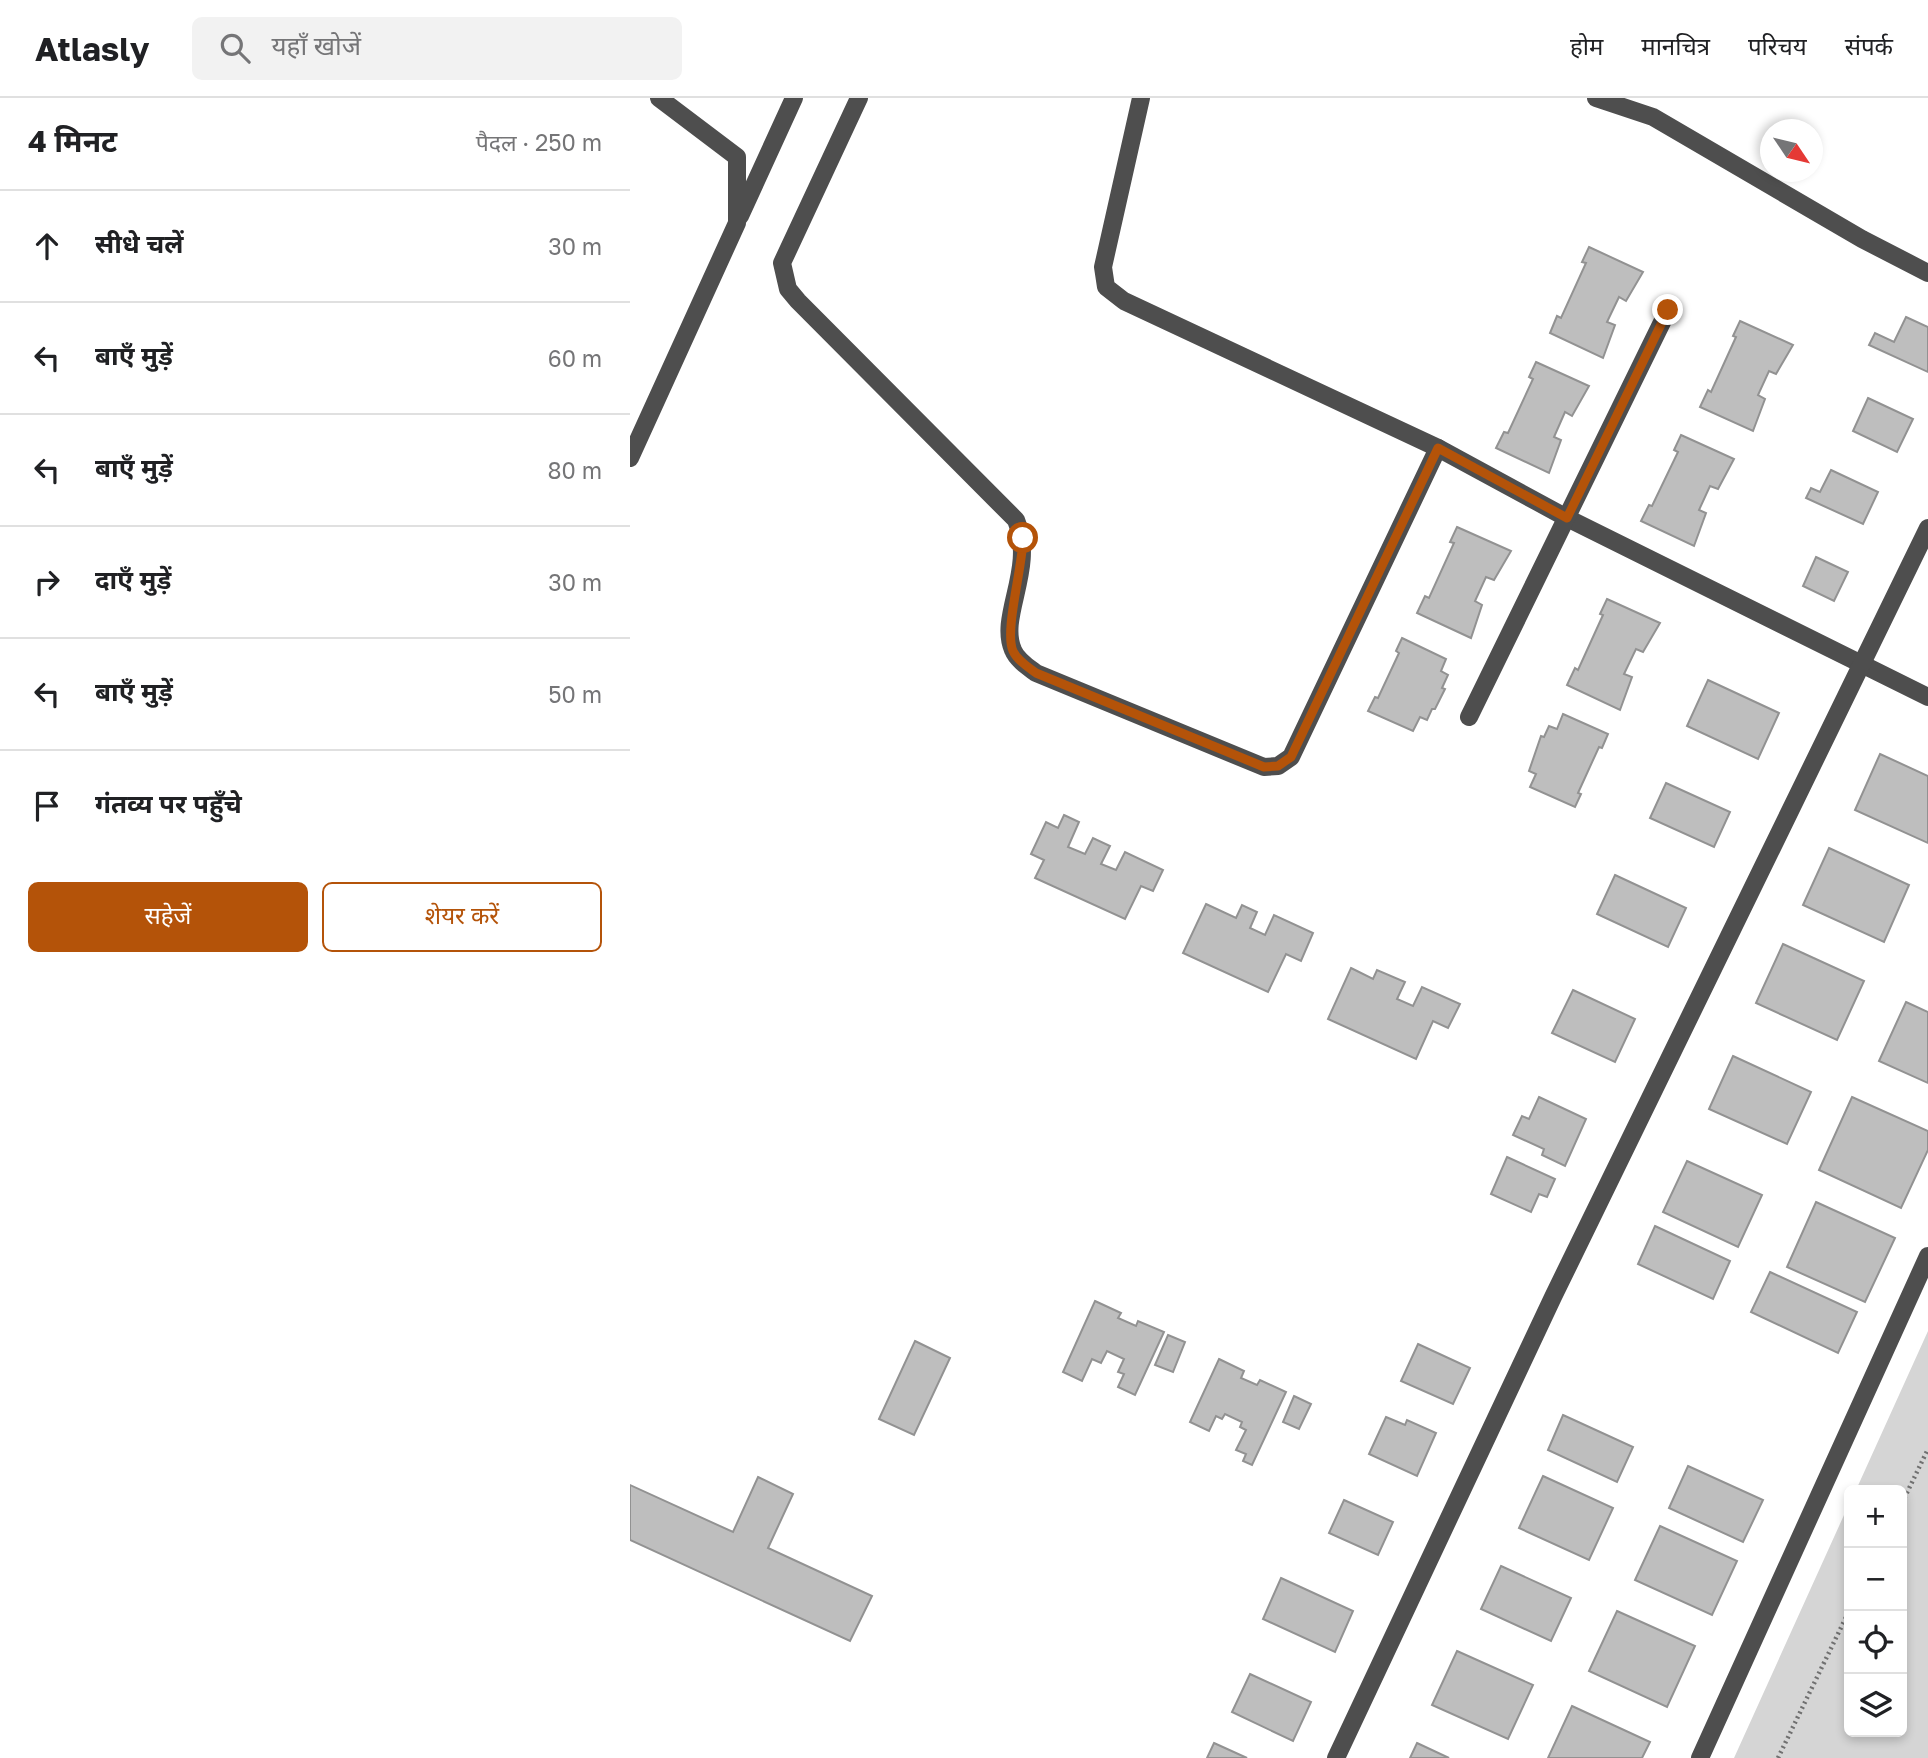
<!DOCTYPE html>
<html lang="hi">
<meta charset="utf-8">
<style>
:root{--surface:#fff;--page:#f2f2f2;--text:#202124;--muted:#757577;--line:#e0e0e0;--accent:#b45309}
body{margin:0;font-family:"Golos Text","Noto Sans Devanagari",sans-serif;background:var(--page);color:var(--text)}
.controls{position:absolute;right:21px;bottom:21px;display:grid;overflow:hidden;border-radius:10px;box-shadow:0 4px 10px #0003}
.controls button{width:63px;height:63px;display:grid;place-items:center;padding:0;border:0;border-bottom:2px solid var(--line);background:var(--surface);color:var(--text);font:35px sans-serif}
.compass{position:absolute;left:1130px;top:21px;width:63px;height:63px;border-radius:50%;background:var(--surface);box-shadow:0 4px 10px #0003;rotate:125deg}
.stop{position:absolute;width:21px;height:21px;margin:-16px;border:5px solid #b45309;border-radius:50%;background:#fff}
.stop.end{background:#b45309;border-color:#fff;box-shadow:0 2px 7px #0008}
.list{margin:0;padding:0;list-style:none}
h2{display:flex;justify-content:space-between;align-items:center;height:91px;margin:0;padding:0 28px;font-size:30px}
h2 small{font-size:23px;font-weight:400;color:var(--muted)}
.list li{display:grid;grid-template-columns:46px 1fr auto;gap:21px;align-items:center;box-sizing:border-box;height:112px;padding:0 28px;border-top:2px solid var(--line)}
.list b{display:block;font-size:26px;white-space:nowrap}
.list em{font-size:23px;font-style:normal;color:var(--muted)}
.actions{display:flex;gap:14px;padding:21px 28px}
.actions a{flex:1;padding:16px 0;border:2px solid var(--accent);border-radius:10px;text-align:center;font-size:24px;color:var(--accent)}
.actions .main{background:var(--accent);color:#fff}
.icon{flex:none;width:38px;height:38px;fill:none;stroke:currentColor;stroke-width:2;stroke-linecap:round;stroke-linejoin:round}
.map{position:relative;flex:none;width:1298px;height:1660px;overflow:hidden}
header{display:flex;align-items:center;gap:42px;box-sizing:border-box;height:98px;padding:0 35px;background:var(--surface);border-bottom:2px solid var(--line)}
header strong{font-size:33px}
nav{display:flex;gap:38px;margin-inline-start:auto;font-size:24px}
.search{width:490px;height:63px;background:var(--page);display:flex;align-items:center;gap:18px;box-sizing:border-box;padding:0 24px;border-radius:10px;color:var(--muted);font-size:26px}
main{display:flex}
aside{flex:1;background:var(--surface)}
.map>svg:first-child{display:block}
.green{fill:#d5d5d5}
.building{fill:#bebebe;stroke:#929292;stroke-width:2}
.lines{fill:none;stroke-linecap:round;stroke-linejoin:round}
.path{stroke:#707070;stroke-width:4.5;stroke-dasharray:2 3.5;stroke-linecap:butt}
.minor{stroke:#4e4e4e;stroke-width:18}
.route{stroke:#b45309;stroke-width:9}
</style>
<header>
<strong>Atlasly</strong>
<div class="search"><svg class="icon" aria-label="search" viewBox="0 0 24 24"><circle cx="10" cy="10" r="6"/><path d="M15 15l6 6"/></svg>यहाँ खोजें</div>
<nav><a>होम</a><a>मानचित्र</a><a>परिचय</a><a>संपर्क</a></nav>
</header>
<main>
<aside>
<h2>4 मिनट<small>पैदल · 250 m</small></h2>
<ul class="list">
<li><svg class="icon" aria-label="ahead" viewBox="0 0 24 24"><path d="M12 20V5M6 11l6-6 6 6"/></svg><div><b>सीधे चलें</b></div><em>30 m</em></li>
<li><svg class="icon" aria-label="left" viewBox="0 0 24 24"><path d="M17 20v-9H6M10 6l-5 5 5 5"/></svg><div><b>बाएँ मुड़ें</b></div><em>60 m</em></li>
<li><svg class="icon" aria-label="left" viewBox="0 0 24 24"><path d="M17 20v-9H6M10 6l-5 5 5 5"/></svg><div><b>बाएँ मुड़ें</b></div><em>80 m</em></li>
<li><svg class="icon" aria-label="right" viewBox="0 0 24 24"><path d="M7 20v-9h11M14 6l5 5-5 5"/></svg><div><b>दाएँ मुड़ें</b></div><em>30 m</em></li>
<li><svg class="icon" aria-label="left" viewBox="0 0 24 24"><path d="M17 20v-9H6M10 6l-5 5 5 5"/></svg><div><b>बाएँ मुड़ें</b></div><em>50 m</em></li>
<li><svg class="icon" aria-label="arrive" viewBox="0 0 24 24"><path d="M6 21V4h12l-3 4 3 4H6"/></svg><div><b>गंतव्य पर पहुँचे</b></div></li>
</ul>
<div class="actions"><a class="main">सहेजें</a><a>शेयर करें</a></div>
</aside>
<div class="map">
<svg width="1298" height="1660" viewBox="0 0 1298 1660">
<rect width="100%" height="100%" fill="#fff"/>
<polygon class="green" points="1298,1233 1298,1660 1104,1660 1219,1406 1219,1634 1272,1634 1272,1392 1226,1392"/>
<g class="building">
<polygon points="959,149 1013,174 996,203 989,199 977,224 985,227 973,260 920,235 927,218 931,220 956,165 952,164"/>
<polygon points="1276,219 1298,229 1298,274 1239,247 1245,235 1264,244"/>
<polygon points="1110,223 1163,247 1146,276 1139,273 1128,297 1135,301 1123,333 1070,309 1078,292 1081,294 1106,239 1103,238"/>
<polygon points="906,264 959,288 942,318 935,314 924,339 931,342 919,375 866,350 874,334 878,335 903,281 899,279"/>
<polygon points="1238,300 1283,321 1267,354 1223,333"/>
<polygon points="1051,337 1104,361 1088,391 1080,388 1069,412 1076,415 1064,448 1011,423 1019,407 1022,408 1048,354 1044,352"/>
<polygon points="1201,372 1248,394 1233,426 1176,400 1181,390 1190,394"/>
<polygon points="827,429 881,453 864,482 856,479 845,503 852,507 841,540 787,515 795,498 799,500 824,445 820,444"/>
<polygon points="1186,459 1218,474 1204,503 1173,488"/>
<polygon points="977,501 1030,525 1013,554 1006,551 994,576 1002,579 990,612 937,587 945,570 948,572 973,517 970,516"/>
<polygon points="772,540 816,561 811,573 818,577 812,590 815,591 805,611 802,611 797,622 790,619 783,633 738,613 745,599 748,600 769,555 766,553"/>
<polygon points="1078,582 1149,615 1128,661 1057,628"/>
<polygon points="933,616 978,636 972,650 969,649 948,695 951,696 945,709 900,689 906,676 899,673 911,638 914,639 919,628 927,631"/>
<polygon points="1250,656 1298,678 1298,745 1225,712"/>
<polygon points="1036,685 1100,714 1084,749 1020,720"/>
<polygon points="434,717 449,724 438,749 455,756 463,740 480,748 471,766 486,772 495,754 533,772 523,793 511,788 495,821 405,780 414,762 401,756 416,724 428,730"/>
<polygon points="1199,750 1279,787 1254,844 1173,807"/>
<polygon points="985,777 1056,810 1038,849 967,816"/>
<polygon points="576,806 606,820 612,807 627,814 620,830 635,837 644,817 683,835 671,863 656,856 638,894 553,855"/>
<polygon points="1153,846 1234,883 1207,942 1126,905"/>
<polygon points="721,870 743,881 747,872 775,884 767,901 783,908 792,889 830,906 818,930 803,923 786,961 698,921"/>
<polygon points="943,892 1005,921 985,964 922,935"/>
<polygon points="1276,904 1298,914 1298,985 1249,963"/>
<polygon points="1103,958 1181,994 1157,1046 1079,1011"/>
<polygon points="909,999 956,1021 935,1068 912,1057 914,1051 883,1037 892,1018 899,1021"/>
<polygon points="1222,999 1298,1033 1298,1052 1271,1110 1189,1072"/>
<polygon points="877,1059 925,1081 917,1099 909,1096 901,1114 861,1096"/>
<polygon points="1057,1063 1132,1097 1108,1149 1033,1114"/>
<polygon points="1186,1104 1265,1140 1235,1204 1157,1169"/>
<polygon points="1025,1128 1100,1163 1083,1201 1008,1166"/>
<polygon points="1140,1174 1227,1214 1208,1255 1121,1214"/>
<polygon points="465,1203 491,1215 488,1220 506,1228 508,1223 534,1234 505,1297 488,1289 494,1276 488,1274 494,1261 477,1253 471,1265 462,1261 452,1283 433,1274"/>
<polygon points="538,1237 555,1244 543,1274 525,1267"/>
<polygon points="285,1243 320,1260 284,1337 249,1321"/>
<polygon points="788,1246 840,1270 823,1306 771,1283"/>
<polygon points="589,1261 614,1273 611,1280 627,1287 630,1282 656,1294 622,1367 613,1363 616,1356 606,1352 616,1332 610,1329 612,1324 595,1316 592,1321 586,1318 579,1333 560,1324"/>
<polygon points="664,1298 681,1306 669,1331 653,1324"/>
<polygon points="933,1317 1003,1349 987,1384 918,1352"/>
<polygon points="756,1319 775,1327 777,1322 806,1335 787,1378 739,1356"/>
<polygon points="1058,1368 1133,1402 1113,1444 1039,1410"/>
<polygon points="913,1378 983,1410 959,1462 889,1430"/>
<polygon points="128,1379 163,1396 138,1450 242,1498 220,1543 0,1442 0,1387 103,1434"/>
<polygon points="714,1402 763,1424 748,1457 699,1435"/>
<polygon points="1030,1428 1107,1463 1082,1517 1005,1482"/>
<polygon points="871,1468 941,1500 921,1543 851,1511"/>
<polygon points="651,1480 723,1513 705,1554 633,1521"/>
<polygon points="987,1513 1065,1548 1037,1609 959,1573"/>
<polygon points="827,1553 903,1587 878,1641 802,1607"/>
<polygon points="620,1576 681,1604 663,1643 602,1614"/>
<polygon points="942,1608 1020,1644 1012,1660 918,1660"/>
<polygon points="584,1645 617,1660 577,1660"/>
<polygon points="787,1645 819,1660 780,1660"/>
</g>
<g class="lines">
<g class="path">
<polyline points="1272,1405 1298,1351"/>
<polyline points="1148,1660 1219,1513"/>
</g>
<g class="minor">
<path d="M229 0 152 165 158 191 168 203 386 422C406 471 368 518 383 552 387 562 398 569 406 575L634 669 648 668 661 659 808 350 937 420 1298 599"/>
<polyline points="511,0 473,169 476,189 494,203 808,350"/>
<polyline points="966,0 1023,19 1232,141 1298,175"/>
<polyline points="110,118 164,0"/>
<polyline points="0,360 107,125 107,59 29,0"/>
<polyline points="839,619 1038,212"/>
<polyline points="706,1660 923,1199 1298,430"/>
<polyline points="1070,1660 1298,1158"/>
</g>
</g>
<g class="lines">
<path class="route" d="M393 440C393 468 374 533 383 553 387 562 398 569 406 575L634 669 648 668 661 659 808 350 937 420 1038 212"/>
</g>
</svg>
<div class="controls">
<button>+</button>
<button>−</button>
<button><svg class="icon" aria-label="locate" viewBox="0 0 24 24"><circle cx="12" cy="12" r="6"/><path d="M12 2v4M12 18v4M2 12h4M18 12h4"/></svg></button>
<button><svg class="icon" aria-label="layers" viewBox="0 0 24 24"><path d="M12 4l9 5-9 5-9-5zM3 14l9 5 9-5"/></svg></button>
</div>
<svg class="compass" viewBox="-18 -18 36 36"><path d="M0-13l5 13h-10z" fill="#e53935"/><path d="M0 13l5-13h-10z" fill="#757577"/></svg>
<div class="stop" style="left:393px;top:440px"></div>
<div class="stop end" style="left:1038px;top:212px"></div>
</div>
</main>
